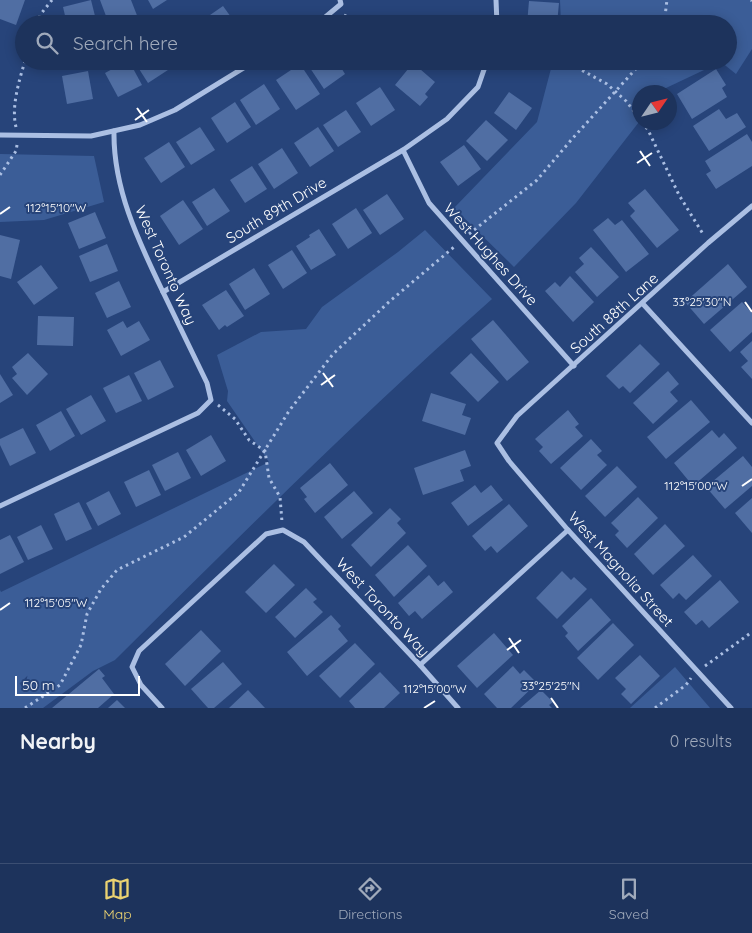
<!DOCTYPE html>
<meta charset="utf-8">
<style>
:root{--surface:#1d335c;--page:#2a3f65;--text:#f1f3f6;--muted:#a0aabb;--line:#3b4e72;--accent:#ebd271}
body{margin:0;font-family:Quicksand,sans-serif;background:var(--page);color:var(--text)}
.compass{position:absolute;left:632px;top:85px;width:45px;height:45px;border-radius:50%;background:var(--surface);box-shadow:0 2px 12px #0003;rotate:55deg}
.scale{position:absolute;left:15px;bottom:12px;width:125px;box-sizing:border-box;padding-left:5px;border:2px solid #fff;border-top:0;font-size:14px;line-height:18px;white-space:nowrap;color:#fff;-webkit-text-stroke:4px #27447a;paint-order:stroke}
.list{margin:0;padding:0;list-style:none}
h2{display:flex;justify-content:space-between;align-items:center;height:65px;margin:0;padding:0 20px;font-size:21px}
h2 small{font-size:16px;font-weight:400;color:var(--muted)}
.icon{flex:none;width:28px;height:28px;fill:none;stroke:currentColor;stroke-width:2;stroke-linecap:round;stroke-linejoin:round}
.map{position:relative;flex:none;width:752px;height:708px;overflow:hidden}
.search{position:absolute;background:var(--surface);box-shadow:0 2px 12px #0003;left:15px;right:15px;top:15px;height:55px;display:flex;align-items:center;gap:12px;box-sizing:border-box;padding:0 18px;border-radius:28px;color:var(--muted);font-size:19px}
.sheet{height:155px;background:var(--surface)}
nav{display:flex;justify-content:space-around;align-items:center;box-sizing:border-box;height:70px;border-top:1px solid var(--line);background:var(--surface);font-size:14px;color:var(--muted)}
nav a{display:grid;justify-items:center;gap:2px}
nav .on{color:var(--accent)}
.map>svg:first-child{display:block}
.green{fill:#3b5d97}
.building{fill:#506ea3}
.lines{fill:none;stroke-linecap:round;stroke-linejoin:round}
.path{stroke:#abbfe3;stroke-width:3;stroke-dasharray:2.5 4;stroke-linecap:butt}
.street{stroke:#abbfe3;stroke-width:5}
.ticks{fill:none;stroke:#fff;stroke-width:2}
.labels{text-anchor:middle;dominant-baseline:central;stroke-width:4;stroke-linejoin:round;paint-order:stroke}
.street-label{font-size:15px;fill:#fff;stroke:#27447a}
.ticks-label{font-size:12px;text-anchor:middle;fill:#fff;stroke:#27447a;stroke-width:4;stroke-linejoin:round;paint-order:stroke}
</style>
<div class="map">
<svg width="752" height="708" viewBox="0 0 752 708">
<rect width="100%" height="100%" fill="#27447a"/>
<g class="green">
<polygon points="560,0 752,0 752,49 736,74 721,62 666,88 662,92 640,92 639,122 576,203 514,267 454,208 537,122 553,61 728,61 728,24 561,24"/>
<polygon points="0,154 94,156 104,202 44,220 0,222"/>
<path d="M425 230 492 299C362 414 239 537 115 660L93 671 43 708H0V590L1 592 269 462 227 401 228 391 217 355 261 332 306 329 322 307 398 252Z"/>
<polygon points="675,667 710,708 630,708"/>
</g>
<g class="building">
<polygon points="0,0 25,0 16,25 0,19"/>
<polygon points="91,0 97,24 67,24 63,7"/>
<polygon points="100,0 131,0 138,18 122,24 109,24"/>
<polygon points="148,0 167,0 153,9"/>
<polygon points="529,1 559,3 557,24 527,24"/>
<polygon points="223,6 236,24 201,24 200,22"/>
<polygon points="127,61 129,61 142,85 118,97 105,73"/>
<polygon points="134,61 166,61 171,68 148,83"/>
<polygon points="314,61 337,61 345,74 324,89 308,65"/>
<polygon points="413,63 435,82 425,94 428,97 420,106 395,85"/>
<polygon points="300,64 320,94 296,110 276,80"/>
<polygon points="716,69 726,85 722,88 727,97 692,119 677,94"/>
<polygon points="88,71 93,99 67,104 62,76"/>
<polygon points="264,84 280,109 256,125 240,100"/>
<polygon points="380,87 395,110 371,126 356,103"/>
<polygon points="509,92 532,108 516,130 494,113"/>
<polygon points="235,102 251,127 227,143 211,118"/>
<polygon points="719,109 726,119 737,113 746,127 709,151 693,126"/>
<polygon points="346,110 361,132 338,147 323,125"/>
<polygon points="486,120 508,140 487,161 466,141"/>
<polygon points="200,127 215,150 191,165 176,142"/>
<polygon points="318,127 334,151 310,167 294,143"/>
<polygon points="747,134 752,142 752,166 716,189 706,174 711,171 705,161"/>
<polygon points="169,142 185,167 161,183 144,158"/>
<polygon points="464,145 481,169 458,186 440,162"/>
<polygon points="282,148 298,173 274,189 258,164"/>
<polygon points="252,166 267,189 245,203 230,180"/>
<polygon points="214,188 230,211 207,226 192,202"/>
<polygon points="645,189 679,230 657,248 630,216 635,211 628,203"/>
<polygon points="387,194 404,219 380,235 363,210"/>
<polygon points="183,200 203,229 179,245 160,216"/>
<polygon points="356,208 372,233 348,249 332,224"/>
<polygon points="95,212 106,238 79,249 68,223"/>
<polygon points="608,218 615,225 622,220 649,254 626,272 593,230"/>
<polygon points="319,229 336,255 311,270 296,246 310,237 309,235"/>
<polygon points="0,235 20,240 11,279 0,276"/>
<polygon points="107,244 118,271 90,282 79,256"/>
<polygon points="591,247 619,277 597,297 575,272 584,264 579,258"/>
<polygon points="292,250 307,273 283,289 268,265"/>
<polygon points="728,264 747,287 704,324 685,302"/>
<polygon points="41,265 58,288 34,305 17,282"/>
<polygon points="254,268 270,294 245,310 229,284"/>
<polygon points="570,276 594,302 573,322 545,291 555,282 560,287"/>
<polygon points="119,281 131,307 107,318 95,293"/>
<polygon points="226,290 244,316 227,327 225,325 219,330 202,305"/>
<polygon points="742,302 752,313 752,332 730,352 710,330"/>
<polygon points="38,316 74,317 73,346 37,345"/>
<polygon points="493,320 529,362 507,381 471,339"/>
<polygon points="123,321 127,328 139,321 150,340 121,356 107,330"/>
<polygon points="752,341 752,379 741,367 748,361 740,352"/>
<polygon points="640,344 660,364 630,393 623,386 619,389 606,376"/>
<polygon points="28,353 48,374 27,395 12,378 17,374 12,367"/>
<polygon points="471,353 499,382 478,402 450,373"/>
<polygon points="160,360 174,387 148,400 134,373"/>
<polygon points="668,371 679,384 670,392 678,401 653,424 633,403"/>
<polygon points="0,374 13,395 0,403"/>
<polygon points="129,375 142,401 116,413 103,388"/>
<polygon points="431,393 466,404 462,415 471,418 465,435 422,421"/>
<polygon points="91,395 106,421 81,435 66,409"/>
<polygon points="691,400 710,422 666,459 647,437"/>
<polygon points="568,410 579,424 575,427 583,436 551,464 539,451 543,447 535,439"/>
<polygon points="61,411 75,436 50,451 36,425"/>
<polygon points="23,428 36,453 10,466 0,445 0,439"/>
<polygon points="712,430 719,438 724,433 737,448 693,486 674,463"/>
<polygon points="211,435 226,461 201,476 186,450"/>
<polygon points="591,439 602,451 597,455 607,465 581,490 560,468"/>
<polygon points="465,450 471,466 460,470 464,481 423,495 414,468"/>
<polygon points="178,452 191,478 165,491 152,465"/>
<polygon points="743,456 752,467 752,486 725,509 706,487"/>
<polygon points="330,463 348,485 315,513 304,499 307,497 300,488"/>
<polygon points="617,466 637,487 605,517 585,496"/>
<polygon points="149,470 161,495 136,507 124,482"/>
<polygon points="475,485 481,493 491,485 503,500 468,526 451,503"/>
<polygon points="109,491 121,514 98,526 86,503"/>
<polygon points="354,491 373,513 342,539 324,517"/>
<polygon points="638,497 658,518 627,548 615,535 619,531 611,523"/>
<polygon points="752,498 752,533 735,513"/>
<polygon points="79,502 92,529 66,541 54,514"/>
<polygon points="509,504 528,526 497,553 491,546 485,551 472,536"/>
<polygon points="390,508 401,519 397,523 406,533 371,567 351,545"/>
<polygon points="665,524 685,546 653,575 634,554"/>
<polygon points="41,525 53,549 28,560 17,537"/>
<polygon points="10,535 24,562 0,574 0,540"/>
<polygon points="408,545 427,566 394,597 375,575"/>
<polygon points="693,555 712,576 686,600 679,593 673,599 660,585"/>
<polygon points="274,564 295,585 266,613 245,592"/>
<polygon points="562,571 571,580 574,577 587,589 557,619 536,598"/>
<polygon points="429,575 438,586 444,581 453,592 422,619 415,611 409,616 398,603"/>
<polygon points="720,580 739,602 709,628 702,620 696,625 684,612"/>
<polygon points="306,588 317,599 313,602 323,612 295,638 275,617"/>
<polygon points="591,598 611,620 578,651 565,636 568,633 562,626"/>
<polygon points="331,615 341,626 338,629 348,641 307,676 287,652"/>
<polygon points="613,623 634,645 598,680 577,658"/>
<polygon points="201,630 221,651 185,686 165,664"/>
<polygon points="494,633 513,655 477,688 457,666"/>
<polygon points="355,643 375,664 340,698 319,676"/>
<polygon points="640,655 660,676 631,704 621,694 626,689 615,678"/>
<polygon points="223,662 242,684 214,708 208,708 191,689"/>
<polygon points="513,666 520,674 524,670 537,683 511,708 497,708 484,694"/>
<polygon points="99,669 105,676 102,678 114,694 98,708 52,708"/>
<polygon points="380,672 400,693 384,708 355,708 349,701"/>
<polygon points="248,690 265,708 229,708"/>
<polygon points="541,690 553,702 549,705 552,708 520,708"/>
<polygon points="117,700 125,708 108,708"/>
</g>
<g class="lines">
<g class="path">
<polyline points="751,0 752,1"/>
<polyline points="344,15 363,24"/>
<polyline points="38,24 40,15 52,0"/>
<polyline points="664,24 667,0"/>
<polyline points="565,61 607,84 626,101 640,119"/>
<polyline points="642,122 648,130 679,195 703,234"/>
<path d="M16 127C11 107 19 81 25 61"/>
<polyline points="0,175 16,151 17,145"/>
<polyline points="469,234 537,180 572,139 643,61"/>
<polyline points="218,405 235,419 249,440 265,451 269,478 280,497 282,522"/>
<polyline points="705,666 752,632"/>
<polyline points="25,708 60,685 81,645 87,614 101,589 117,570 184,537 239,492 289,411 333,354 390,301 454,247"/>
<polyline points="655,708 686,685 691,678"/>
</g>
<g class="street">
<polyline points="496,0 497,24"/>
<polyline points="317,24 341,4 340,0"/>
<polyline points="0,135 91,136 140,125 175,110 255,61"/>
<polyline points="403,150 429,203 574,366"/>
<polyline points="163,292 403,150 447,119 478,87 487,61"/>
<polyline points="643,304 752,423"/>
<path d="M0 506 198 413 211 400 207 383C192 352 177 321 162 290 138 240 113 188 114 131"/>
<polyline points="420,665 568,530"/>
<polyline points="162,708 141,685 132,667 139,651 266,534 283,530 304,542 420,665 458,708"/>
<polyline points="731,708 568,530 509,461 497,443 517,416 708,243 752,206"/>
</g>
</g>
<path class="ticks" d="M137 108 147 122M135 120 149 110M640 151 650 166M637 163 652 153M0 214 10 207M745 302 752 312M323 373 333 387M321 385 335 375M742 486 752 479M0 610 10 603M509 638 519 653M507 650 521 640M551 698 558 708M424 708 435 701"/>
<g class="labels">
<g class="street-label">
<text transform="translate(276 210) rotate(-31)">South 89th Drive</text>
<text transform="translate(491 254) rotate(48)">West Hughes Drive</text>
<text transform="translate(166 265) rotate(66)">West Toronto Way</text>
<text transform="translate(614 313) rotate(-42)">South 88th Lane</text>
<text transform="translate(621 569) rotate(48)">West Magnolia Street</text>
<text transform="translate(383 607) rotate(47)">West Toronto Way</text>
</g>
</g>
<g class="ticks-label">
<text x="56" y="212">112°15'10"W</text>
<text x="702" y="306">33°25'30"N</text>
<text x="696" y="490">112°15'00"W</text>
<text x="56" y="607">112°15'05"W</text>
<text x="551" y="690">33°25'25"N</text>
<text x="435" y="693">112°15'00"W</text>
</g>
</svg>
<svg class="compass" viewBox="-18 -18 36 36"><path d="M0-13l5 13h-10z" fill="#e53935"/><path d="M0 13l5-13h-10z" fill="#a0aabb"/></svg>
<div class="scale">50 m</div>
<div class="search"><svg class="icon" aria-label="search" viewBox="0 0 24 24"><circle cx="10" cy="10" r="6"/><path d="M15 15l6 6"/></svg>Search here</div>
</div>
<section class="sheet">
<h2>Nearby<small>0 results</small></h2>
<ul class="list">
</ul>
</section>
<nav>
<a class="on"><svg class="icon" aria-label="map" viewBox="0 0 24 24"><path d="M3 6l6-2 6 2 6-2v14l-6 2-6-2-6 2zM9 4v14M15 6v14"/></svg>Map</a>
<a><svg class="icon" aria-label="directions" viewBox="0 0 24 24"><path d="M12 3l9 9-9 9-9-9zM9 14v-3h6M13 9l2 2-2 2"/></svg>Directions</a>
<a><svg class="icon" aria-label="saved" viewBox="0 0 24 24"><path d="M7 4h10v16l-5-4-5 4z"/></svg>Saved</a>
</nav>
